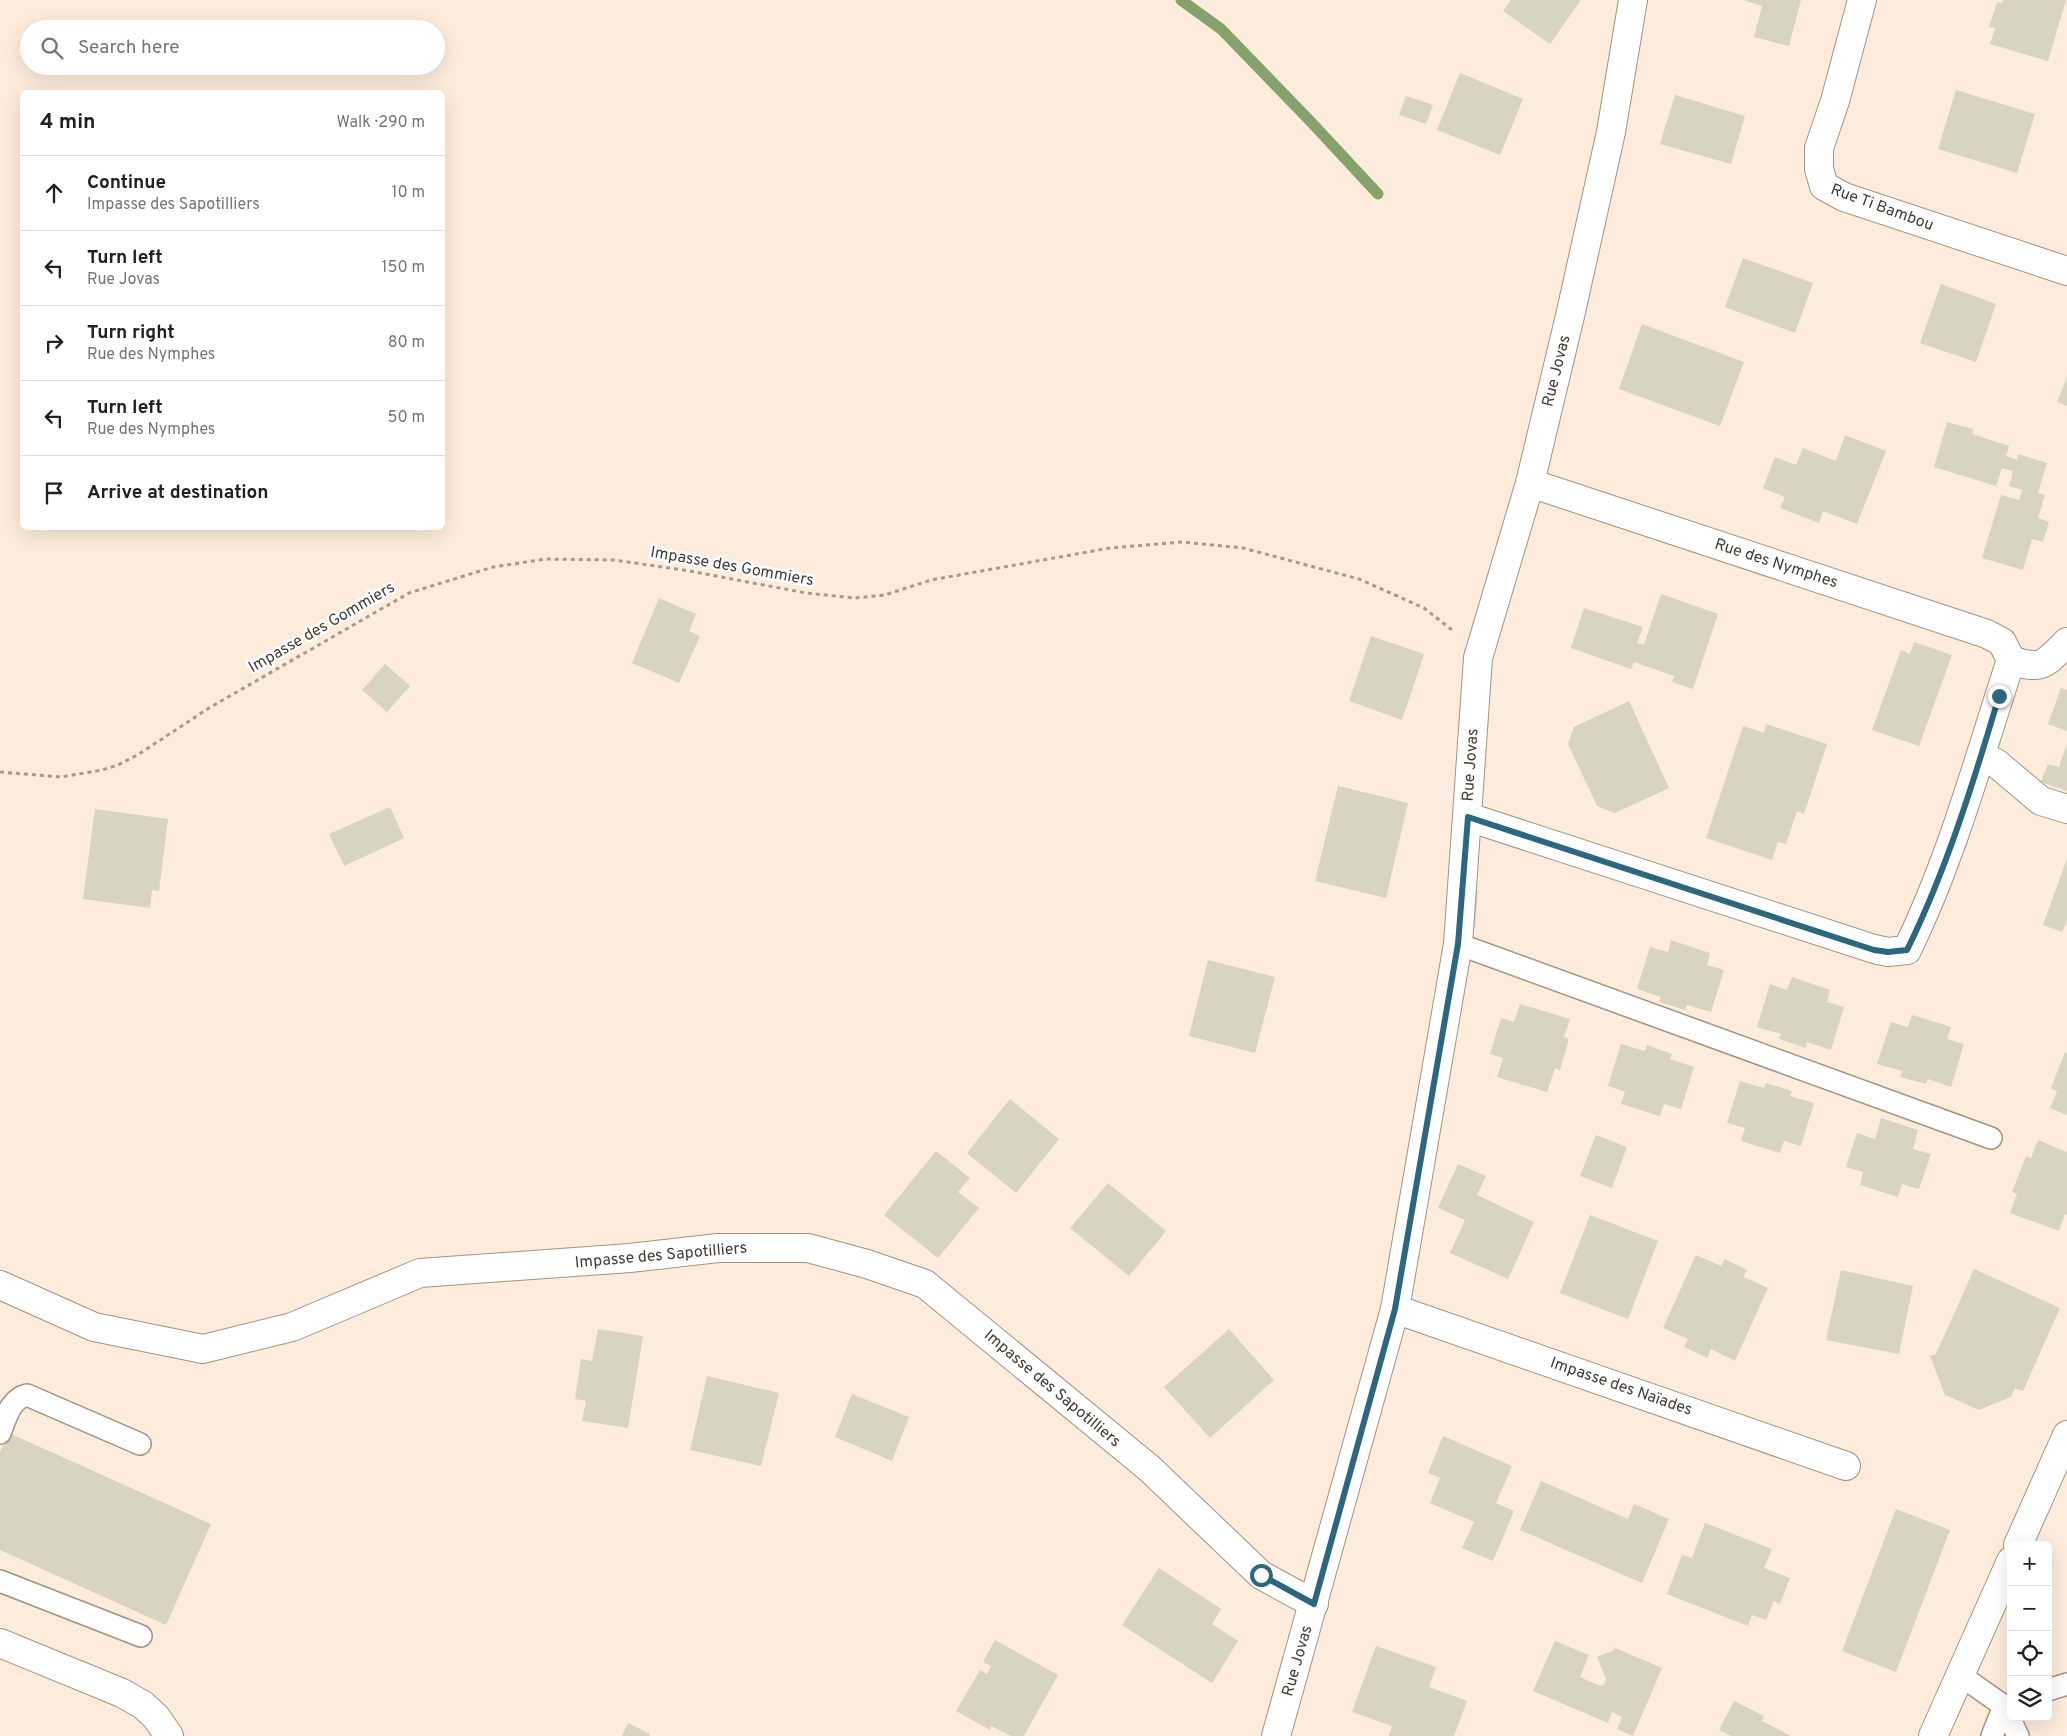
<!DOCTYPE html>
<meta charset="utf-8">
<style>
:root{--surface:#fff;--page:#f2f2f2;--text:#202124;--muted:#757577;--line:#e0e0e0}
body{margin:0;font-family:Overpass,sans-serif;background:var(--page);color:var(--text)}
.controls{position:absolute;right:15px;bottom:15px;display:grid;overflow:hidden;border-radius:8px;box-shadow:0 5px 20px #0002}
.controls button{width:45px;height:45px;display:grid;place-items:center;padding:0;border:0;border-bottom:1px solid var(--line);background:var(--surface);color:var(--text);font:25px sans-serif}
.stop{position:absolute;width:15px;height:15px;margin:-11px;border:4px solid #2c677f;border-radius:50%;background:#fff}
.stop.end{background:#2c677f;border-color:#fff;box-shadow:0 1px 5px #0008}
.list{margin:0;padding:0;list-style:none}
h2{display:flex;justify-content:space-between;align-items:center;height:65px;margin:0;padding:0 20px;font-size:21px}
h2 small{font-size:16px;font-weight:400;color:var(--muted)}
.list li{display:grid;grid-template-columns:32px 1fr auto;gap:15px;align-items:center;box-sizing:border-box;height:75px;padding:0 20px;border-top:1px solid var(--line)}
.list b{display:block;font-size:19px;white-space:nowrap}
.list p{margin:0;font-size:16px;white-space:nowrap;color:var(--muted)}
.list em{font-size:16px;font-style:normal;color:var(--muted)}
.icon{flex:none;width:28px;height:28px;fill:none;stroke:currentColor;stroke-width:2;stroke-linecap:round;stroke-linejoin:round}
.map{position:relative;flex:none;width:2067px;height:1736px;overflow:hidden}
.search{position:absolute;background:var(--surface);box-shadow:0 5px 20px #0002;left:20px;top:20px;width:425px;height:55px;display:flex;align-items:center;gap:12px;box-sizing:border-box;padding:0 18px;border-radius:28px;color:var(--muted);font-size:19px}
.panel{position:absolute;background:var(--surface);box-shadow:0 5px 20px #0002;left:20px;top:90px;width:425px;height:440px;border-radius:8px}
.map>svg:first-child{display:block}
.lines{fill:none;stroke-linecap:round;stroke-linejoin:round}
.stream{stroke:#85a16c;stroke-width:11}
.building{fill:#d7d4bf}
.service-casing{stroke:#a29383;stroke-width:24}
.minor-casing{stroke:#a29383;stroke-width:30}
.tertiary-casing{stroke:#a29383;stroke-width:30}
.path{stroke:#a69a8e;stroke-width:3;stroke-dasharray:4 4;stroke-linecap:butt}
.service{stroke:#fff;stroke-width:21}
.minor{stroke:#fff;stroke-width:28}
.tertiary{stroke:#fff;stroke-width:28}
.route{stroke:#2c677f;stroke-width:6}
.labels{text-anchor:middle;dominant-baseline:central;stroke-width:5;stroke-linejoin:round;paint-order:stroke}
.street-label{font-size:16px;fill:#423c35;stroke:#fff}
</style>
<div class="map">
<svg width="2067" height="1736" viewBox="0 0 2067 1736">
<rect width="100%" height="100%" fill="#fdecdb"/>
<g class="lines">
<polyline class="stream" points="1181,0 1221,29 1312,123 1378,194"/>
</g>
<g class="building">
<polygon points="1511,0 1581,0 1550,44 1503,11"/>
<polygon points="1801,0 1789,46 1754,37 1762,6 1743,0"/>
<polygon points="2003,0 2066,0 2048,61 1990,44 1995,28 1989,27 1997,2 2002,3"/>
<polygon points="1460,73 1523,99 1500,155 1437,130"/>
<polygon points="1956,90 2035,114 2017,173 1938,149"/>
<polygon points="1675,95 1745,116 1731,164 1660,144"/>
<polygon points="1406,96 1433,105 1426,124 1399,115"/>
<polygon points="1743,258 1813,283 1795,333 1725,307"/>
<polygon points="1941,284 1996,304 1976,362 1920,343"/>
<polygon points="1642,324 1744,362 1720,426 1619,389"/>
<polygon points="2067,377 2067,406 2057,402"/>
<polygon points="1947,422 1973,429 1972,434 2009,446 2006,456 2017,460 2018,454 2047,463 2038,493 2045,495 2038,518 2049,522 2043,542 2032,539 2023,570 1982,558 2001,495 2019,500 2022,490 2009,486 2013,471 2002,468 1996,486 1934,467"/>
<polygon points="1845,435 1886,451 1857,524 1823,511 1819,523 1780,508 1785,497 1763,488 1775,457 1796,465 1803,448 1836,461"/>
<polygon points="1661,594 1718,614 1693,689 1672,682 1674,676 1634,662 1631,669 1571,648 1584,608 1643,627 1637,643 1644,645"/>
<polygon points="659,598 696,614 689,631 700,636 679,683 632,663"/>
<polygon points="1371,636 1424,654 1402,720 1349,701"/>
<polygon points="1914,642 1952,655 1919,746 1872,730 1901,650 1910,654"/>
<polygon points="385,664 410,686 387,712 362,690"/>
<polygon points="2061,688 2067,690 2067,731 2048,724"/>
<polygon points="1629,701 1669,788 1615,813 1597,806 1568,744 1574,727"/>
<polygon points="1766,724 1827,744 1804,814 1797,811 1786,844 1778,842 1772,860 1706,838 1743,726 1764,733"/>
<polygon points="2067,743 2067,791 2041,782 2048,764 2059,767"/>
<polygon points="1338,786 1408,803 1386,898 1315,881"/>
<polygon points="390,807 404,838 344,866 329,834"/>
<polygon points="95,809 168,819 159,891 152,890 150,908 83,899"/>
<polygon points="2067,859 2067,920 2062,932 2043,925"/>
<polygon points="1471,889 1478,890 1475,928 1468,928"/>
<polygon points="1671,940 1710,953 1707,965 1724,970 1711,1012 1687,1005 1685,1010 1659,1002 1661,997 1637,989 1650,947 1668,952"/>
<polygon points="1208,960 1275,977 1255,1053 1189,1036"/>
<polygon points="1792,977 1830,990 1827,1002 1844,1007 1831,1050 1807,1042 1806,1048 1779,1039 1781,1034 1757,1027 1770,984 1787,990"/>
<polygon points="1520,1004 1570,1019 1564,1037 1569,1039 1560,1070 1555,1068 1547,1092 1497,1077 1503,1058 1490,1054 1501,1018 1514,1022"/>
<polygon points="1912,1015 1951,1027 1947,1039 1964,1044 1951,1087 1928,1079 1926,1084 1900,1077 1902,1071 1877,1064 1891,1022 1908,1027"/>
<polygon points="1621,1044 1645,1051 1647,1045 1672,1054 1670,1059 1694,1067 1681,1109 1664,1104 1660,1116 1621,1104 1625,1092 1608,1086"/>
<polygon points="2065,1052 2067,1053 2067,1115 2050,1108 2057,1091 2051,1088"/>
<polygon points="1740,1081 1764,1088 1766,1083 1792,1091 1790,1096 1814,1103 1801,1146 1784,1141 1780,1153 1741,1141 1745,1128 1727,1123"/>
<polygon points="1010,1099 1059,1139 1016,1193 967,1153"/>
<polygon points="1881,1118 1918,1130 1913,1149 1931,1154 1919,1189 1902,1184 1898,1197 1860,1185 1863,1172 1846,1167 1857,1133 1875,1139"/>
<polygon points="1596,1135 1627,1147 1612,1188 1580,1176"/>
<polygon points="2038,1140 2067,1152 2067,1215 2065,1214 2059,1231 2010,1213 2017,1194 2012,1192 2026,1156 2031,1158"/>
<polygon points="936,1151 970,1178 958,1192 979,1208 938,1258 884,1215"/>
<polygon points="1458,1164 1486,1176 1477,1195 1534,1222 1508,1279 1450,1253 1465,1220 1438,1208"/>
<polygon points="1108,1183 1166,1231 1129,1276 1070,1228"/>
<polygon points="1590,1215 1658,1241 1628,1319 1560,1293"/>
<polygon points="1696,1255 1721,1266 1725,1259 1747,1270 1743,1277 1768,1288 1735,1361 1711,1349 1707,1358 1684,1347 1688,1339 1663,1328"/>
<polygon points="1974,1269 2060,1308 2023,1391 2015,1388 2011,1397 1979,1410 1945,1395 1930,1356 1936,1354"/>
<polygon points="1841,1270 1913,1286 1899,1354 1826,1340"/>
<polygon points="598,1329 643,1336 628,1428 582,1421 586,1401 575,1399 581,1359 592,1361"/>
<polygon points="1229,1329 1274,1380 1210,1438 1164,1387"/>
<polygon points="707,1376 779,1393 761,1466 690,1450"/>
<polygon points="852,1394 909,1417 892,1461 835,1437"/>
<polygon points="9,1433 211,1524 166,1625 0,1550 0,1452"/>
<polygon points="1443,1436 1512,1466 1496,1503 1514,1511 1493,1561 1462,1548 1474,1522 1430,1503 1440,1478 1428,1473"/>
<polygon points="1541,1481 1628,1519 1634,1504 1669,1519 1642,1583 1520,1530"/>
<polygon points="1896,1509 1950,1530 1896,1672 1842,1651"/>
<polygon points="1705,1523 1772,1549 1764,1568 1790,1578 1780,1604 1774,1601 1766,1620 1752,1615 1748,1626 1667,1594 1682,1555 1692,1558"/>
<polygon points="1159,1568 1221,1609 1212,1624 1238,1641 1212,1683 1122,1625"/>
<polygon points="995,1640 1058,1675 1024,1736 1011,1736 991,1726 990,1730 956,1711 980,1670 987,1674 991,1666 983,1662"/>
<polygon points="1555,1641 1589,1655 1580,1677 1600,1686 1604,1685 1606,1679 1597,1657 1615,1650 1613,1647 1662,1668 1633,1736 1617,1729 1622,1717 1612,1712 1608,1723 1533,1691"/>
<polygon points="1376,1646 1436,1667 1429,1687 1467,1701 1454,1736 1389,1736 1392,1726 1352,1712"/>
<polygon points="1734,1701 1764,1716 1762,1721 1791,1736 1731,1736 1719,1730"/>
<polygon points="628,1723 650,1734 649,1736 622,1736"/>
</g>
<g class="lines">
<g class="service-casing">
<g id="service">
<polyline points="1458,944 1991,1138"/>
<path d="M0 1433C6 1418 10 1399 27 1395L140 1444"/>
<polyline points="0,1581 141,1636"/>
<polyline points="1960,1675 2004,1706 2018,1736"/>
<polyline points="2048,1690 2067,1684"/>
<polyline points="1992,1736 2004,1706 2011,1704"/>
</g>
</g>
<g class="minor-casing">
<g id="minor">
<polyline points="1862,0 1835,101 1819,148 1819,169 1824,186 1844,197 2067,271"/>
<path d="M2011 660C2042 671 2045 664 2067 642"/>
<polyline points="1981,756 1996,763 2041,801 2067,809"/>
<path d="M1468 817 1874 949 1888 952 1907 950C1952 858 1979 757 2011 660L2002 642 1987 634 1530 483"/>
<polyline points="0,1285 94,1327 203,1349 292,1327 420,1273 630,1258 718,1248 808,1248 867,1264 925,1284 1149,1468 1261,1575 1314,1604"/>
<polyline points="1395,1309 1846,1466"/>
<polyline points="0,1643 122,1693 143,1705 156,1717 169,1736"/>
<polyline points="1276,1736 1395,1309 1458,944 1478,658 1530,483 1570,316 1611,132 1633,0"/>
</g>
</g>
<g class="tertiary-casing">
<g id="tertiary">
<polyline points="2018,1545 2067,1435"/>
<polyline points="1933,1736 2011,1561"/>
</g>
</g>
<polyline class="path" points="0,772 61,777 102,770 118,765 139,754 209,708 409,593 493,567 546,559 614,560 690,571 806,593 855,598 885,595 931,580 1110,548 1182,542 1243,548 1359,579 1424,608 1452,630"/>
<use href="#service" class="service"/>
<use href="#minor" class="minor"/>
<use href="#tertiary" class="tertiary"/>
</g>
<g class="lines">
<path class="route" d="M1261 1575 1314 1604 1395 1309 1458 944 1468 817 1874 950 1888 952 1907 950C1946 871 1974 781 1999 696"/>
</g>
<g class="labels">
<g class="street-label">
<text transform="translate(1882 208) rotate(20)">Rue Ti Bambou</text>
<text transform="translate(1557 371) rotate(-76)">Rue Jovas</text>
<text transform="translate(1776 564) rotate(18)">Rue des Nymphes</text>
<text transform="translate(732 567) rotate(10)">Impasse des Gommiers</text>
<text transform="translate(322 628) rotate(-30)">Impasse des Gommiers</text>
<text transform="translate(1471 765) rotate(-86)">Rue Jovas</text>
<text transform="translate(661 1256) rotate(-5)">Impasse des Sapotilliers</text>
<text transform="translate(1621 1387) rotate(19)">Impasse des Naïades</text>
<text transform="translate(1052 1389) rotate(40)">Impasse des Sapotilliers</text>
<text transform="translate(1298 1661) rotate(-74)">Rue Jovas</text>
</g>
</g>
</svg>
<div class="controls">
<button>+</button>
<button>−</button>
<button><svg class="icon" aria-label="locate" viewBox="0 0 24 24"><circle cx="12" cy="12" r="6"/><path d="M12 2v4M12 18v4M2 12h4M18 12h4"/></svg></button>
<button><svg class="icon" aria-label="layers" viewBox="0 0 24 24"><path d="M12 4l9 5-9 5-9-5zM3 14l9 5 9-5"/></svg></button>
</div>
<div class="stop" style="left:1261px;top:1575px"></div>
<div class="stop end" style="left:1999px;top:696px"></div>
<div class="search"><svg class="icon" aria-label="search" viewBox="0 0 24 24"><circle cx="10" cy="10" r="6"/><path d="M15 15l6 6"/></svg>Search here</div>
<section class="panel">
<h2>4 min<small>Walk · 290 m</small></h2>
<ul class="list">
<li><svg class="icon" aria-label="ahead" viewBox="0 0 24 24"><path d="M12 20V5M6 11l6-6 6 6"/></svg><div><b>Continue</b><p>Impasse des Sapotilliers</p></div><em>10 m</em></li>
<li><svg class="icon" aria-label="left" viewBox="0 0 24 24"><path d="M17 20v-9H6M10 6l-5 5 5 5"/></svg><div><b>Turn left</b><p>Rue Jovas</p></div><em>150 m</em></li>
<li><svg class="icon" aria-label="right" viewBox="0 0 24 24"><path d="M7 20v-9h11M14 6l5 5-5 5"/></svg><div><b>Turn right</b><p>Rue des Nymphes</p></div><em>80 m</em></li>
<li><svg class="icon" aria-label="left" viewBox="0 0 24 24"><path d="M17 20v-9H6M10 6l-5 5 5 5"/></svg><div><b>Turn left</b><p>Rue des Nymphes</p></div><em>50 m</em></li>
<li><svg class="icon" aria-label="arrive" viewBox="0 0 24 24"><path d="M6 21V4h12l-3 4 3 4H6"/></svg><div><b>Arrive at destination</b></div></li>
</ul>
</section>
</div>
